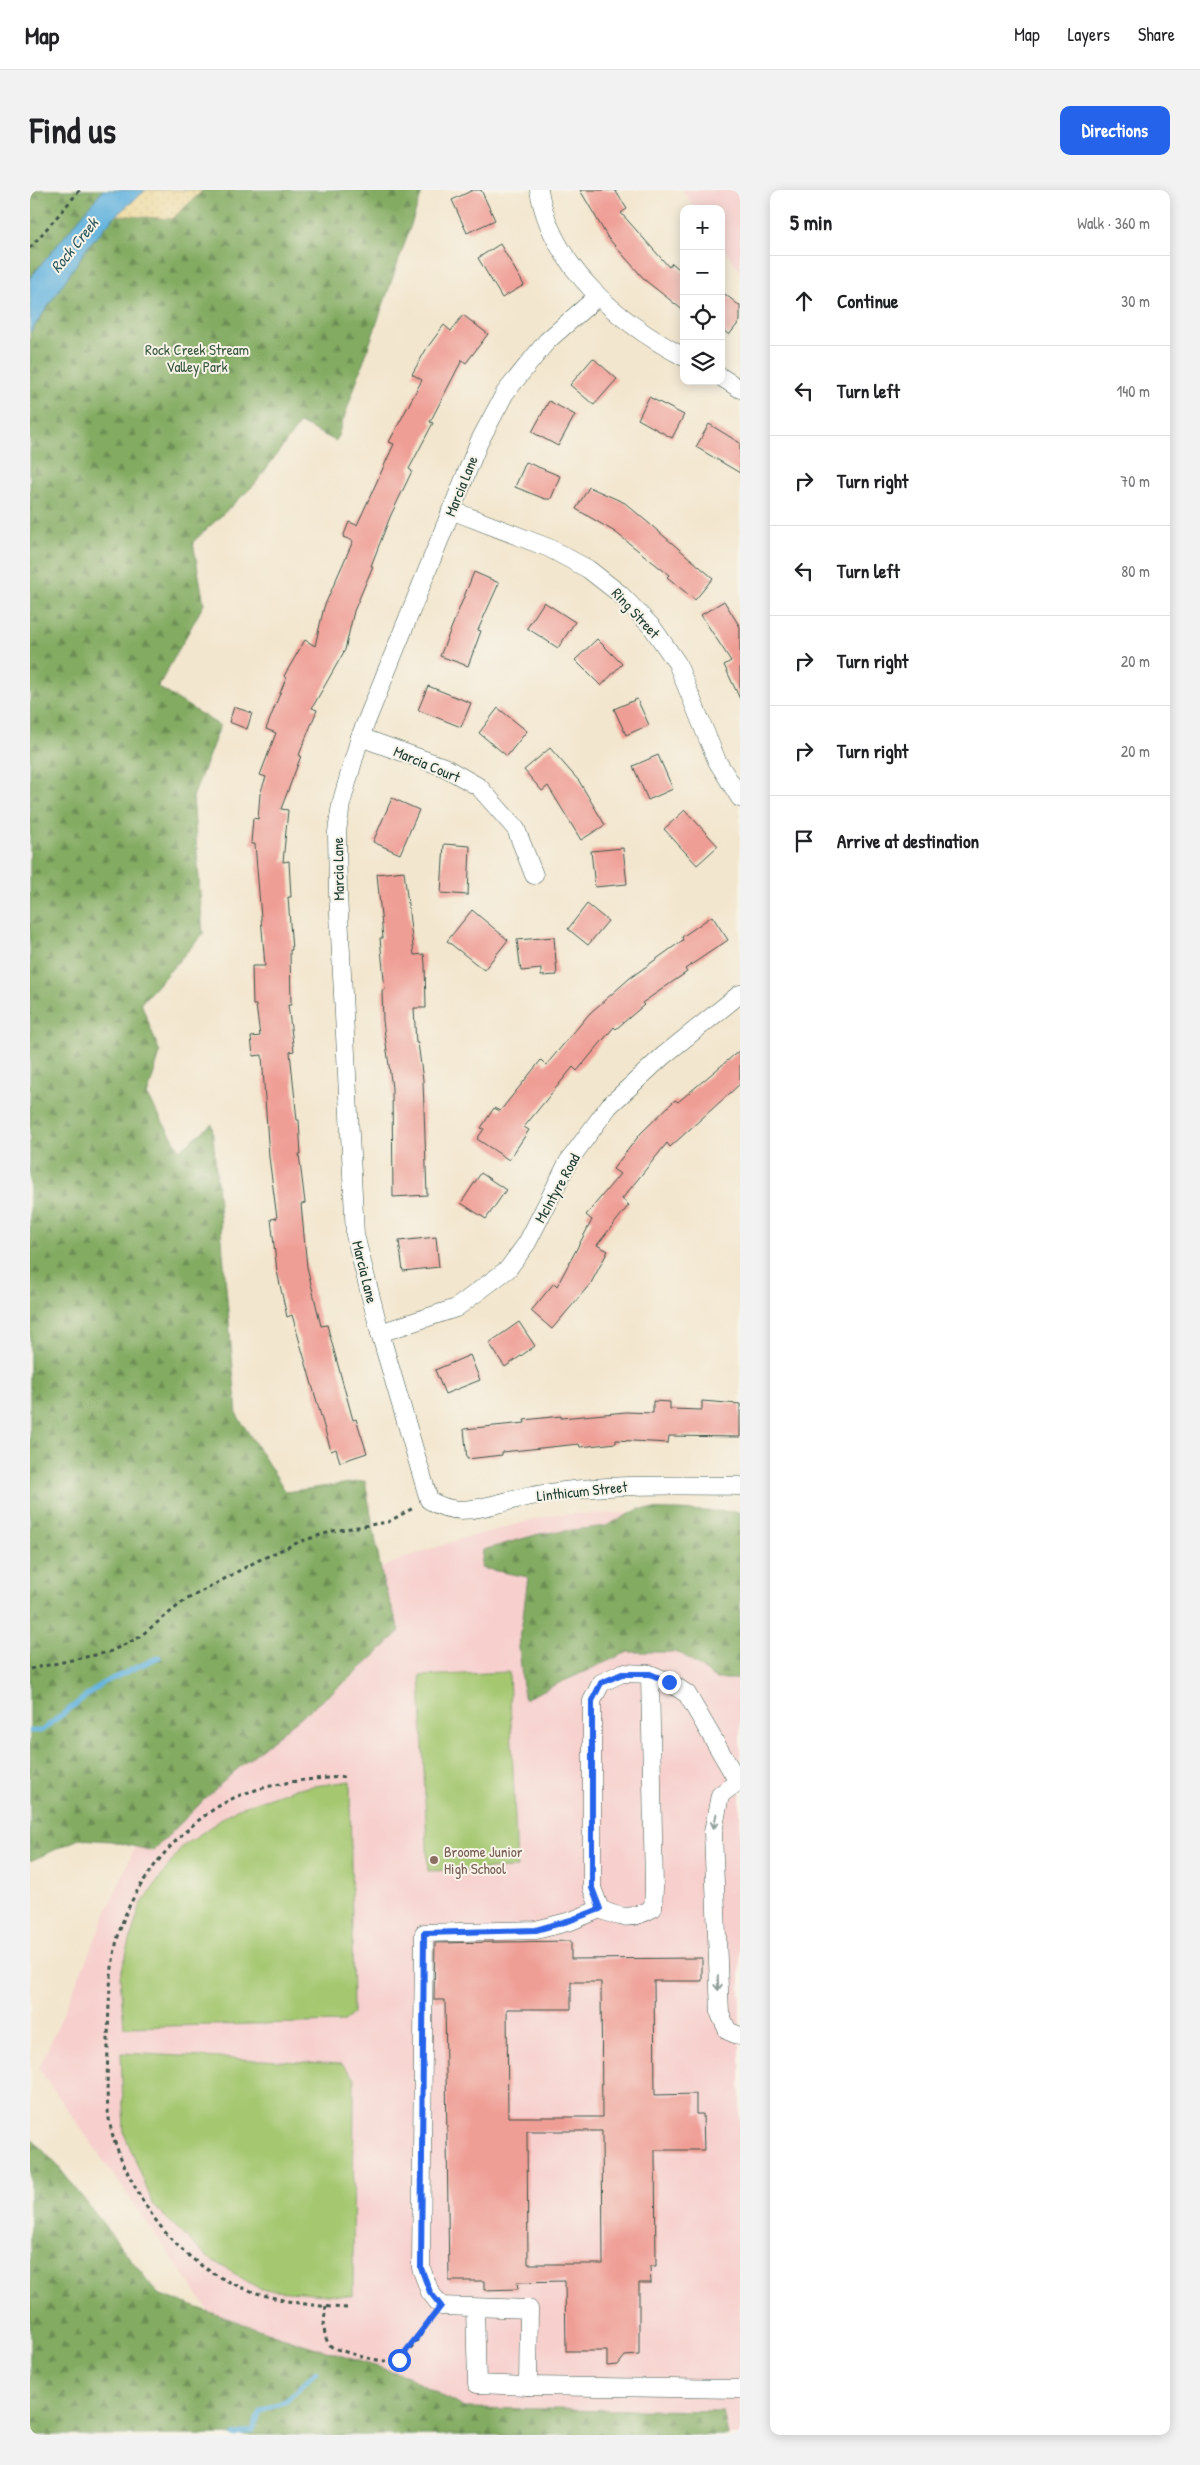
<!DOCTYPE html>
<meta charset="utf-8">
<style>
:root{--surface:#fff;--page:#f2f2f2;--text:#202124;--muted:#757577;--line:#e0e0e0;--accent:#2563eb}
body{margin:0;font-family:"Patrick Hand",sans-serif;background:var(--page);color:var(--text)}
.controls{position:absolute;right:15px;top:15px;display:grid;overflow:hidden;border-radius:10px;box-shadow:0 2px 12px #0003}
.controls button{width:45px;height:45px;display:grid;place-items:center;padding:0;border:0;border-bottom:1px solid var(--line);background:var(--surface);color:var(--text);font:25px sans-serif}
.stop{position:absolute;width:15px;height:15px;margin:-11px;border:4px solid #2563eb;border-radius:50%;background:#fff}
.stop.end{background:#2563eb;border-color:#fff;box-shadow:0 1px 5px #0008}
.list{margin:0;padding:0;list-style:none}
h2{display:flex;justify-content:space-between;align-items:center;height:65px;margin:0;padding:0 20px;font-size:21px}
h2 small{font-size:16px;font-weight:400;color:var(--muted)}
.list li{display:grid;grid-template-columns:32px 1fr auto;gap:15px;align-items:center;box-sizing:border-box;height:90px;padding:0 20px;border-top:1px solid var(--line)}
.list b{display:block;font-size:19px;white-space:nowrap}
.list em{font-size:16px;font-style:normal;color:var(--muted)}
.icon{flex:none;width:28px;height:28px;fill:none;stroke:currentColor;stroke-width:2;stroke-linecap:round;stroke-linejoin:round}
.map{position:relative;flex:none;width:710px;height:2245px;overflow:hidden;border-radius:10px}
header{display:flex;align-items:center;gap:30px;box-sizing:border-box;height:70px;padding:0 25px;background:var(--surface);border-bottom:1px solid var(--line)}
header strong{font-size:24px}
nav{display:flex;gap:28px;margin-inline-start:auto;font-size:18px}
.intro{display:flex;align-items:center;justify-content:space-between;box-sizing:border-box;height:120px;padding:0 30px}
h1{margin:0;font-size:35px}
.button{padding:12px 22px;border-radius:10px;background:var(--accent);color:#fff;font-size:18px;font-weight:700}
main{display:flex;gap:30px;padding:0 30px}
aside{flex:1;background:var(--surface);border-radius:10px;box-shadow:0 2px 12px #0003}
.map>svg:first-child{display:block}
.built{fill:#f7d0ce}
.green{fill:#a4c770;stroke:#628252}
.forest{fill:url(#forest-firs);stroke:#51744b}
.sand{fill:url(#sand-dots);stroke:#868c69}
.water{fill:#64b3de;stroke:#427889}
.lines{fill:none;stroke-linecap:round;stroke-linejoin:round}
.stream{stroke:#64b3de;stroke-width:5}
.building{fill:#ef9e95;fill-rule:evenodd}
.minor-casing{stroke:#3f564b;stroke-width:19}
.path{stroke:#3f564b;stroke-width:3;stroke-dasharray:4 4;stroke-linecap:butt}
.minor{stroke:#fff;stroke-width:18}
.oneway{stroke:#8f9e9a}
.route{stroke:#2563eb;stroke-width:6}
.education-dot{fill:#8d6e63;stroke:#f7f3e8;stroke-width:2}
.labels{text-anchor:middle;dominant-baseline:central;stroke-width:4;stroke-linejoin:round;paint-order:stroke}
.park-label{font-size:15px;fill:#3a5940;stroke:#f7f3e8}
.street-label{font-size:15px;fill:#1f3d34;stroke:#f7f3e8}
.education-label{font-size:15px;fill:#785e54;stroke:#f7f3e8;text-anchor:start}
.water-label{font-size:16px;font-style:italic;fill:#305a5e;stroke:#f7f3e8}
</style>
<header>
<strong>Map</strong>
<nav><a>Map</a><a>Layers</a><a>Share</a></nav>
</header>
<div class="intro"><h1>Find us</h1><a class="button">Directions</a></div>
<main>
<div class="map">
<svg width="710" height="2245" viewBox="0 0 710 2245">
<defs>
<pattern id="forest-firs" width="22" height="20" patternUnits="userSpaceOnUse" patternTransform="scale(1.25)"><rect width="22" height="20" fill="#83ac62"/><path d="M5 1l3.5 6h-7zM16 11l3.5 6h-7z" fill="#6b8d52"/></pattern>
<pattern id="sand-dots" width="8" height="8" patternUnits="userSpaceOnUse" patternTransform="scale(1.25)"><rect width="8" height="8" fill="#eeda9e"/><path d="M2 2h.1M6 6h.1" fill="none" stroke="#ccbc89" stroke-width="1.8" stroke-linecap="round"/></pattern>
</defs>
<rect width="100%" height="100%" fill="#f7f3e8"/>
<filter id="ink" filterUnits="userSpaceOnUse"><feTurbulence type="fractalNoise" baseFrequency=".02" numOctaves="2"/><feDisplacementMap in="SourceGraphic" scale="10" xChannelSelector="R" yChannelSelector="G"/><feConvolveMatrix kernelMatrix="1 2 1 2 8 2 1 2 1" color-interpolation-filters="sRGB"/></filter>
<filter id="wash" filterUnits="userSpaceOnUse"><feTurbulence type="fractalNoise" baseFrequency=".0096" numOctaves="4" result="noise"/><feDisplacementMap in="SourceGraphic" scale="20" xChannelSelector="R" yChannelSelector="G"/><feGaussianBlur stdDeviation="1.12" result="paint"/><feColorMatrix in="noise" values="0 0 0 0 0 0 0 0 0 0 0 0 0 0 0 0 0 1.4 0 .05"/><feComposite in="paint" operator="in"/></filter>
<g filter="url(#wash)">
<rect width="100%" height="100%" fill="#f3e6ce"/>
<g class="built">
<polygon points="652,0 710,0 710,81 691,55 691,19 665,19"/>
<polygon points="710,1322 710,2245 252,2245 250,2222 9,1879 189,1462 284,1407 377,1367 431,1349 526,1324"/>
</g>
<g class="green">
<polygon points="479,1482 487,1678 398,1681 390,1486"/>
<polygon points="320,1591 323,1823 315,1832 94,1837 90,1786 110,1716 152,1657 206,1619 263,1599"/>
<polygon points="91,1863 312,1874 324,1887 323,2106 230,2099 177,2067 124,2016 94,1943"/>
</g>
<g class="forest">
<polygon points="0,0 73,0 0,88"/>
<path d="M173 0H393L306 251 270 233 225 294 163 352 174 414 128 497 190 536 163 607 173 744 111 813 130 863 117 906 150 960 182 934 207 1225 256 1302 335 1291 353 1392 370 1441C326 1487 274 1523 225 1564 188 1594 156 1628 123 1661L81 1651 49 1649 0 1671V143L59 55 86 25 142 29Z"/>
<polygon points="609,1319 710,1322 710,1489 686,1489 649,1462 598,1462 494,1509 489,1457 498,1387 451,1378 453,1360 509,1344 576,1336"/>
<polygon points="0,1947 27,1975 128,2104 254,2148 377,2186 434,2218 693,2221 698,2245 0,2245"/>
</g>
<polygon class="sand" points="116,0 173,0 142,29 86,25"/>
<polygon class="water" points="73,0 116,0 86,25 59,55 0,143 0,88"/>
<g class="lines">
<g class="stream">
<polyline points="0,1541 11,1541 73,1493 129,1467"/>
<polyline points="204,2245 223,2240 230,2222 257,2210 286,2182"/>
</g>
</g>
<g id="blocks">
<g class="building">
<polygon points="443,0 451,0 465,30 437,43 422,10"/>
<polygon points="550,0 585,0 597,19 591,23 639,77 642,73 654,83 654,121 616,91 578,48"/>
<polygon points="470,54 494,95 472,108 448,68"/>
<polygon points="691,101 710,116 710,131 699,145 691,138"/>
<polygon points="433,125 458,144 436,173 432,170 400,232 403,233 379,279 382,281 360,327 341,376 343,376 324,421 315,460 282,518 287,520 269,565 271,566 251,619 258,620 253,672 259,671 261,707 258,707 262,760 260,760 261,815 258,815 264,861 260,862 267,930 269,930 271,964 269,964 275,1013 271,1014 277,1077 291,1136 297,1135 323,1230 326,1229 337,1263 310,1272 306,1259 301,1261 262,1125 257,1127 247,1081 241,1029 247,1028 239,967 232,865 223,866 221,847 230,846 226,815 223,815 222,776 235,776 225,654 221,654 223,628 228,629 230,604 236,587 230,585 246,543 236,539 256,488 254,486 275,450 285,456 294,417 323,351 313,347 319,332 327,335 364,254 359,252 392,190 382,184 397,158 414,135 421,141"/>
<polygon points="563,168 587,189 564,215 540,195"/>
<polygon points="619,207 654,225 642,248 608,229"/>
<polygon points="519,211 545,225 528,256 502,242"/>
<polygon points="679,234 710,253 710,283 666,257"/>
<polygon points="496,272 530,286 521,309 515,309 485,297"/>
<polygon points="559,297 595,313 683,388 665,410 637,387 639,385 585,342 546,319"/>
<polygon points="444,382 469,393 448,440 451,441 438,476 410,466"/>
<polygon points="694,411 710,437 710,509 694,475 701,471 671,425"/>
<polygon points="514,412 545,432 528,458 497,438"/>
<polygon points="567,449 592,474 571,496 545,470"/>
<polygon points="398,496 441,513 431,537 388,520"/>
<polygon points="607,509 619,535 596,545 584,519"/>
<polygon points="204,517 222,523 217,539 199,532"/>
<polygon points="468,518 497,541 477,566 449,543"/>
<polygon points="520,558 549,591 575,635 551,650 518,596 512,601 494,580"/>
<polygon points="628,565 643,599 618,610 603,576"/>
<polygon points="362,608 389,620 370,664 343,652"/>
<polygon points="655,620 688,656 667,675 634,639"/>
<polygon points="414,654 440,656 438,705 411,703"/>
<polygon points="593,658 597,694 565,697 561,661"/>
<polygon points="374,681 384,765 394,764 395,774 396,818 384,818 386,853 388,853 393,890 397,1005 363,1007 362,898 353,831 352,800 355,800 350,748 353,748 347,684"/>
<polygon points="557,714 578,731 558,755 538,739"/>
<polygon points="442,720 478,750 454,780 417,751"/>
<polygon points="682,726 698,750 655,779 657,782 612,813 614,815 586,839 584,837 547,881 543,877 494,937 499,940 479,970 447,949 454,939 451,938 464,918 470,921 511,870 516,875 560,823 600,788 653,750 652,747"/>
<polygon points="524,747 527,785 511,786 511,779 491,781 487,750"/>
<polygon points="710,860 710,894 640,957 637,953 592,1009 599,1015 567,1055 578,1061 561,1093 522,1139 501,1121 524,1093 527,1096 562,1030 556,1025 590,984 583,979 611,943 645,910 648,912"/>
<polygon points="451,983 476,1000 456,1029 431,1013"/>
<polygon points="406,1047 409,1077 373,1081 369,1051"/>
<polygon points="489,1132 505,1156 475,1177 459,1153"/>
<polygon points="440,1165 450,1190 415,1204 405,1180"/>
<polygon points="623,1211 640,1212 640,1219 672,1220 672,1211 710,1214 710,1247 639,1246 638,1253 586,1250 586,1253 550,1257 549,1254 472,1262 472,1265 437,1269 434,1239 495,1233 494,1230 531,1226 531,1228 596,1222 623,1223"/>
<path d="M541 1751V1769L672 1768V1791H624L625 1905 666 1904V1924H673L674 1960H625L626 2076H620L621 2093H609V2165L595 2166 588 2175 577 2176V2161H536L535 2091 487 2092 488 2099 454 2100V2091H419L415 1810H404L405 1753ZM541 1792H571L572 1927H478L477 1819H541ZM497 1941H572L573 2074H498Z"/>
</g>
</g>
</g>
<g filter="url(#ink)">
<use href="#blocks" fill-opacity="0" stroke="#3f564b" stroke-width="1"/>
<g class="lines">
<g class="minor-casing">
<g id="minor">
<path d="M509 0C522 77 588 132 654 167"/>
<path d="M567 107 517 151 475 203 449 252 330 547 311 614 307 642 308 704 325 1045 350 1143 399 1310C429 1329 454 1316 487 1309 560 1293 635 1295 710 1296"/>
<polyline points="691,187 710,199"/>
<polyline points="421,320 519,358 558,379 590,404 622,437 647,473 687,571 710,608"/>
<polyline points="330,547 414,577 449,597 486,639 504,685"/>
<polyline points="350,1143 426,1118 478,1079 497,1053 538,972 579,916 633,866 710,804"/>
<path d="M620 1484 624 1698 623 1718C602 1730 591 1729 570 1719L562 1698V1511L571 1493 592 1483 620 1484 639 1492 657 1504 707 1590"/>
<polyline points="710,1590 690,1605 683,1642 690,1824 698,1841 710,1846"/>
<polyline points="445,2118 447,2194 498,2196 499,2119 411,2116 400,2102 391,2078 394,1743 506,1740 541,1731 570,1719"/>
<polyline points="498,2196 710,2199"/>
</g>
</g>
<g class="path">
<polyline points="0,58 50,0"/>
<polyline points="0,1479 79,1462 108,1448 154,1411 227,1371 269,1352 303,1341 358,1332 385,1317"/>
<path d="M296 2116C294 2130 291 2149 303 2158 317 2162 359 2177 370 2169 383 2160 392 2141 401 2129"/>
<path d="M317 2118C219 2113 149 2083 103 1993 91 1970 80 1946 78 1920 76 1897 78 1873 78 1850 79 1808 79 1761 97 1721 117 1675 167 1620 216 1603 249 1592 282 1588 317 1587"/>
</g>
<use href="#minor" class="minor"/>
</g>
<defs><path id="oneway-shaft" d="M-6 0H5M1.5-3L5.5 0L1.5 3" fill="none" stroke-width="1.6" stroke-linecap="round" stroke-linejoin="round" transform="scale(1.25)"/></defs>
<g class="oneway">
<use href="#oneway-shaft" transform="translate(685 1631) rotate(101)"/>
<use href="#oneway-shaft" transform="translate(688 1793) rotate(88)"/>
</g>
</g>
<g class="lines" filter="url(#ink)">
<polyline class="route" points="369,2170 411,2116 400,2102 391,2078 394,1743 506,1740 541,1730 570,1719 562,1698 562,1511 571,1493 592,1484 620,1484 639,1492"/>
</g>
<circle class="education-dot" cx="404" cy="1670" r="5"/>
<g class="labels">
<g class="park-label">
<text x="167" y="159">Rock Creek Stream<tspan x="167" dy="17">Valley Park</tspan></text>
</g>
<g class="street-label">
<text transform="translate(431 296) rotate(-68)">Marcia Lane</text>
<text transform="translate(606 423) rotate(47)">Ring Street</text>
<text transform="translate(397 574) rotate(23)">Marcia Court</text>
<text transform="translate(308 679) rotate(-91)">Marcia Lane</text>
<text transform="translate(527 998) rotate(-61)">McIntyre Road</text>
<text transform="translate(335 1082) rotate(76)">Marcia Lane</text>
<text transform="translate(552 1301) rotate(-6)">Linthicum Street</text>
</g>
<g class="education-label">
<text x="414" y="1661">Broome Junior<tspan x="414" dy="17">High School</tspan></text>
</g>
<g class="water-label">
<text transform="translate(44 55) rotate(-51)">Rock Creek</text>
</g>
</g>
</svg>
<div class="controls">
<button>+</button>
<button>−</button>
<button><svg class="icon" aria-label="locate" viewBox="0 0 24 24"><circle cx="12" cy="12" r="6"/><path d="M12 2v4M12 18v4M2 12h4M18 12h4"/></svg></button>
<button><svg class="icon" aria-label="layers" viewBox="0 0 24 24"><path d="M12 4l9 5-9 5-9-5zM3 14l9 5 9-5"/></svg></button>
</div>
<div class="stop" style="left:369px;top:2170px"></div>
<div class="stop end" style="left:639px;top:1492px"></div>
</div>
<aside>
<h2>5 min<small>Walk · 360 m</small></h2>
<ul class="list">
<li><svg class="icon" aria-label="ahead" viewBox="0 0 24 24"><path d="M12 20V5M6 11l6-6 6 6"/></svg><div><b>Continue</b></div><em>30 m</em></li>
<li><svg class="icon" aria-label="left" viewBox="0 0 24 24"><path d="M17 20v-9H6M10 6l-5 5 5 5"/></svg><div><b>Turn left</b></div><em>140 m</em></li>
<li><svg class="icon" aria-label="right" viewBox="0 0 24 24"><path d="M7 20v-9h11M14 6l5 5-5 5"/></svg><div><b>Turn right</b></div><em>70 m</em></li>
<li><svg class="icon" aria-label="left" viewBox="0 0 24 24"><path d="M17 20v-9H6M10 6l-5 5 5 5"/></svg><div><b>Turn left</b></div><em>80 m</em></li>
<li><svg class="icon" aria-label="right" viewBox="0 0 24 24"><path d="M7 20v-9h11M14 6l5 5-5 5"/></svg><div><b>Turn right</b></div><em>20 m</em></li>
<li><svg class="icon" aria-label="right" viewBox="0 0 24 24"><path d="M7 20v-9h11M14 6l5 5-5 5"/></svg><div><b>Turn right</b></div><em>20 m</em></li>
<li><svg class="icon" aria-label="arrive" viewBox="0 0 24 24"><path d="M6 21V4h12l-3 4 3 4H6"/></svg><div><b>Arrive at destination</b></div></li>
</ul>
</aside>
</main>
